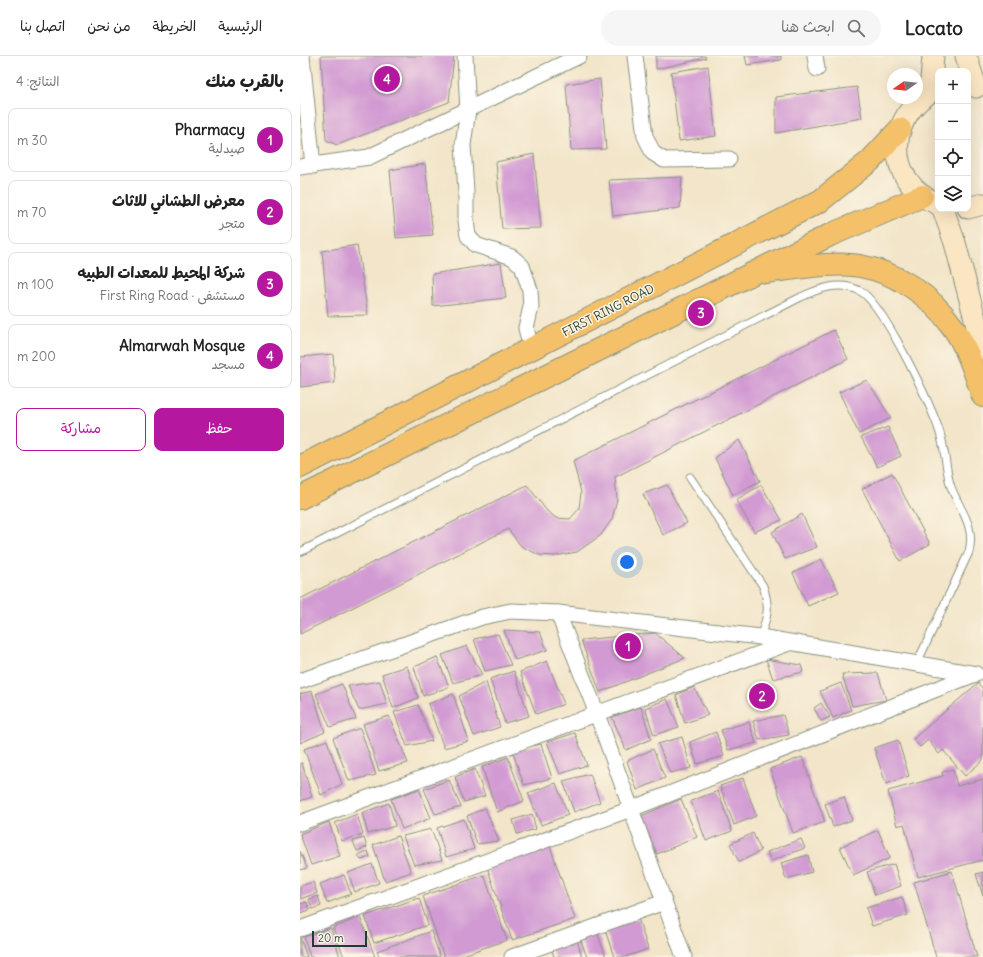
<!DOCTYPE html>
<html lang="ar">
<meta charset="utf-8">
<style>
:root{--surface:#fff;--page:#f6f6f6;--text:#222;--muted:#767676;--line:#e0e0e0;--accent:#b5179e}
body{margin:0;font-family:Delius,"Playpen Sans Arabic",sans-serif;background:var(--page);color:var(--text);direction:rtl}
.controls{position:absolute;right:12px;top:12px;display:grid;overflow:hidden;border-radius:8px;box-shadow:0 4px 16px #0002}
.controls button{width:36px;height:36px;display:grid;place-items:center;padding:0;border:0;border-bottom:1px solid var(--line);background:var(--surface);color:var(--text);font:20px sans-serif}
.compass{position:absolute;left:587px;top:12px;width:36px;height:36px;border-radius:50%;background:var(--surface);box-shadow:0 4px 16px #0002;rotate:256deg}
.scale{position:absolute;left:12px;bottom:10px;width:55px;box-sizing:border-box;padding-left:4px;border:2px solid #1f3d34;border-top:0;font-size:11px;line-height:14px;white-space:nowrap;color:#1f3d34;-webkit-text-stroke:3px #fcf5e5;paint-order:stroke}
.you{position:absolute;left:327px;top:506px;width:14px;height:14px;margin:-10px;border:3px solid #fff;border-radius:50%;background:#1a73e8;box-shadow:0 0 0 6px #1a73e833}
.badge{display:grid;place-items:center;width:26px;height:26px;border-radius:50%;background:var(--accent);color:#fff;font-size:13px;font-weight:700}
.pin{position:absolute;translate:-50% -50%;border:2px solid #fff;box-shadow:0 1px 4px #0006}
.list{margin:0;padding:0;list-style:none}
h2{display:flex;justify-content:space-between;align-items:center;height:52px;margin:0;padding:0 16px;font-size:17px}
h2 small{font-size:13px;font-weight:400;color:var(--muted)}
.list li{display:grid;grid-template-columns:26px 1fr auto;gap:12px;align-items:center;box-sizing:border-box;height:64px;margin:0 8px 8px;padding:0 8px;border:1px solid var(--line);border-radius:8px}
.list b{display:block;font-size:15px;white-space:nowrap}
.list p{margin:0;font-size:13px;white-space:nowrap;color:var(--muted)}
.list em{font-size:13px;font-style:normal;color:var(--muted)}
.actions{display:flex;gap:8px;padding:12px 16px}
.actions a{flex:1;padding:9px 0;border:1px solid var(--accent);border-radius:8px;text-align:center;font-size:14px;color:var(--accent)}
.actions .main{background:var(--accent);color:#fff}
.icon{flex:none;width:22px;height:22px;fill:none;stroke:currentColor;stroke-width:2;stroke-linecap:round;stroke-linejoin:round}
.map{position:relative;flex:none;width:683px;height:901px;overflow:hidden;direction:ltr}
header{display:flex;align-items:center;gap:24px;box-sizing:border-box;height:56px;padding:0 20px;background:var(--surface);border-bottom:1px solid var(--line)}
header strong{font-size:19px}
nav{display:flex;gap:22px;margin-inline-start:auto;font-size:14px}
.search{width:280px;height:36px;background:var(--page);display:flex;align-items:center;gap:10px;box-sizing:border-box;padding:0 14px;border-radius:22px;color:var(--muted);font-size:15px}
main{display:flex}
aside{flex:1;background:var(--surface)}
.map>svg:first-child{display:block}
.building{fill:#d19ad3}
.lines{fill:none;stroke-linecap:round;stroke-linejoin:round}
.service-casing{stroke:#88917e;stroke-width:9}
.minor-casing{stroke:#88917e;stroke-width:17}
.secondary-casing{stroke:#88917e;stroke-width:23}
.primary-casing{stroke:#88917e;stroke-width:24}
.service{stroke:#fff;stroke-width:7}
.minor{stroke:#fff;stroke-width:15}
.secondary{stroke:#fbe6c3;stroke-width:21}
.primary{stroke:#f4c16a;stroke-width:22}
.labels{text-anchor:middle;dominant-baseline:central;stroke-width:3;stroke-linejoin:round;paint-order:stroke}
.street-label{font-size:12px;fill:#1f3d34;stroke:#fcf5e5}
</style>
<header>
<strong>Locato</strong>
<div class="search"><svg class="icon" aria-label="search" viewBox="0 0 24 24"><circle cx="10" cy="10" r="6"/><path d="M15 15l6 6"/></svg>ابحث هنا</div>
<nav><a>الرئيسية</a><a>الخريطة</a><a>من نحن</a><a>اتصل بنا</a></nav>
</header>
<main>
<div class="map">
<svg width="683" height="901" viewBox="0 0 683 901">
<rect width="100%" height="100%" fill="#fcf5e5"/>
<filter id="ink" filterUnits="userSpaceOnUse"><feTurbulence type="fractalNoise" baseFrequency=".025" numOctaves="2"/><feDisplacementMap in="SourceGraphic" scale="8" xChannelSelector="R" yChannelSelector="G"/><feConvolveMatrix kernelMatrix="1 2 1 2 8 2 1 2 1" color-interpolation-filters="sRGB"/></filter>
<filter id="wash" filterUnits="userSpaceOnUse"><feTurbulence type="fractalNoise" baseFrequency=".012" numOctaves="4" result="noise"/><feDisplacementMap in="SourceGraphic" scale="16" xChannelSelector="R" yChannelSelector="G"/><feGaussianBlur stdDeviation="0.9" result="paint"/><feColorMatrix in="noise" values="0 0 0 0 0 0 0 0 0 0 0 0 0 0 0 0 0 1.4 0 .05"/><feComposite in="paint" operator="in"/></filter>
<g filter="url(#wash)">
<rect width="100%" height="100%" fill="#f2e5c9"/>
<g id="blocks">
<g class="building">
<polygon points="21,0 154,0 149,46 37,89 26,84"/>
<polygon points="356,0 405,0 406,2 356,13"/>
<polygon points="445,0 481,0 481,4 447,9"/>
<polygon points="408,10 416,80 379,85 371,16"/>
<polygon points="300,23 306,93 271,94 266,28"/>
<polygon points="557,31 562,62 476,77 476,41"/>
<polygon points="234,98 241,172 202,173 196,106"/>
<polygon points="125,108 133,179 96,182 90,114"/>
<polygon points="382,121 380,152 313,160 309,124"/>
<polygon points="57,189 68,259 28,260 22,195"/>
<polygon points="201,207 206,242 133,250 132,218"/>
<polygon points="534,274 548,303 315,421 317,443 312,463 301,479 277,496 255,500 239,499 221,490 208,473 0,578 0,543 227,429 247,455 256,462 270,463 279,453 281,436 273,405"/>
<polygon points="33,298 35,327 0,331 0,301"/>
<polygon points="567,324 591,362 559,378 539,336"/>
<polygon points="588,371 601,400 577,411 561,381"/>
<polygon points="439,384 460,425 433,439 415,402"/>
<polygon points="592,417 630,488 600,505 562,433"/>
<polygon points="367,429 387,467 363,479 343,438"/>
<polygon points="461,429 482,464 454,476 436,444"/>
<polygon points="502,458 517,491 485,503 472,476"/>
<polygon points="521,503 539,536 508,550 493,517"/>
<polygon points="204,574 240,576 247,594 215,604"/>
<polygon points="355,577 385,602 300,636 281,584"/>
<polygon points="198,578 211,609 185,615 174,583"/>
<polygon points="167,590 182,619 153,627 142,599"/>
<polygon points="137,601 149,631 123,640 114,611"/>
<polygon points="466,603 501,609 503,616 473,623"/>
<polygon points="247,605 264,648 236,658 220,616"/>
<polygon points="107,610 118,642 93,652 82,618"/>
<polygon points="214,615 229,660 205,667 190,623"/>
<polygon points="578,617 586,644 552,650 542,618"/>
<polygon points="80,625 87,648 59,654 48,630"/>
<polygon points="186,626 200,671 174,680 159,640"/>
<polygon points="541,627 551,654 533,662 520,635"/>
<polygon points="678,627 683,633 683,704 665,720 643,694 639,698 628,684 620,691 613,683"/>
<polygon points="42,628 56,663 30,671 16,638"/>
<polygon points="394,631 408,659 385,667 376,639"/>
<polygon points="12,635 25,676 0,687 0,638"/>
<polygon points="153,638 169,685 144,692 128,648"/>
<polygon points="367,643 379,671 354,679 345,652"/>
<polygon points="521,647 530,661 521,665 514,652"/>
<polygon points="118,649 132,685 107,690 94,656"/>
<polygon points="341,651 351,683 326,694 312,661"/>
<polygon points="483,659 489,679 459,684 453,665"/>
<polygon points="89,660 108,707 79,715 63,668"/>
<polygon points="449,666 456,687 428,694 421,674"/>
<polygon points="60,672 76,719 49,725 33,682"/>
<polygon points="416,676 424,700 397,708 390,686"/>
<polygon points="275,677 287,709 260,718 247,686"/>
<polygon points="382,681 391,712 370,717 358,688"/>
<polygon points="27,684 42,728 21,739 4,693"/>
<polygon points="598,684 609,720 586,728 574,692"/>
<polygon points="241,688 252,722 224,729 212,694"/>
<polygon points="353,693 365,722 337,734 327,705"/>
<polygon points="208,701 224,745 197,756 182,711"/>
<polygon points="502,701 525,766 493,777 470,713"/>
<polygon points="0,707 2,707 12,741 0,745"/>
<polygon points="175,713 185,740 164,746 155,721"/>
<polygon points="653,713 657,730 683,723 683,804 618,821 604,768 597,770 588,735 643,720 642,716"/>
<polygon points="290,718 300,746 274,756 263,725"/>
<polygon points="443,722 456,760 434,769 420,730"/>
<polygon points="149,724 161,751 135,758 124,733"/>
<polygon points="256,727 268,759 241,769 228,737"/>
<polygon points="119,733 131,762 102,773 91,743"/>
<polygon points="418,735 432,775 406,785 391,745"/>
<polygon points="544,741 552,764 533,771 525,748"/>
<polygon points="381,743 397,781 357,798 341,760"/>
<polygon points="89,747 95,770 68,778 62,757"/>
<polygon points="185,752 199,785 177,788 167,760"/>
<polygon points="57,758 63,778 42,785 35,767"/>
<polygon points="232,758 236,773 217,778 213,764"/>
<polygon points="164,763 174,793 146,801 137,772"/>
<polygon points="29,766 40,800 11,809 0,778"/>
<polygon points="131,773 142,804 114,809 103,780"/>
<polygon points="578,774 590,802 553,819 540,791"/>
<polygon points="453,777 461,795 439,806 430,788"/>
<polygon points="98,780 111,816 85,825 73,789"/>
<polygon points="64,782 67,791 57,795 53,785"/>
<polygon points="501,783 505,792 471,805 467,796"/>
<polygon points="250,790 275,863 212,884 187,811"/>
<polygon points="0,795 7,812 0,814"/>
<polygon points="68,795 70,801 61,804 58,799"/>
<polygon points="508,799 512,816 486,823 481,807"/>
<polygon points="72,808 79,827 55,836 48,817"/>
<polygon points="594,808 601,830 575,839 567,816"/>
<polygon points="652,815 677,901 636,901 614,826"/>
<polygon points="683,816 683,840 676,818"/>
<polygon points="44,819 51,838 27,847 20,828"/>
<polygon points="184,819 207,884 157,901 144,901 123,840"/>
<polygon points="13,826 17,837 0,843 0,830"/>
<polygon points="18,840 21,850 12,853 9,843"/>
<polygon points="602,841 608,859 572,870 566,852"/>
<polygon points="119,842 128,869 74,887 65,860"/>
<polygon points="7,846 10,854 0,857 0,848"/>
<polygon points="60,861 75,901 44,901 33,872"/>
<polygon points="338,862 348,893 325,901 314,901 305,874"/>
<polygon points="31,872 40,901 10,901 4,881"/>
<polygon points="131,875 140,901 79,901 77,895"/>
<polygon points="297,876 306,901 287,901 280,882"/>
<polygon points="0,882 7,901 0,901"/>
<polygon points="277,884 282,901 254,901 251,892"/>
</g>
</g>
</g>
<g filter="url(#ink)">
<use href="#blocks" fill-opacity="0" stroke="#88917e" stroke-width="1"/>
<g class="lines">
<g class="service-casing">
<g id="service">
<path d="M390 421 463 530C470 551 468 560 460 581"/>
<path d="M0 496 501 241C520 232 540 225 560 235 583 247 628 344 638 371 645 389 645 409 650 428 658 453 676 467 669 496L617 607"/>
</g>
</g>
<g class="minor-casing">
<g id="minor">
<polyline points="2,0 13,110"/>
<polyline points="165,0 168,54 163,89 166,136 166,164 168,180 176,189 212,201 222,210 230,234 231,251 226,272 231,293"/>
<polyline points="335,0 345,80 353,97 364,104 429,103"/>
<polyline points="515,0 517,13"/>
<polyline points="0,111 69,101 279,0"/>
<polyline points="258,557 297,658 384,901"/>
<polyline points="0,625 182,561 211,555 258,557 460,581 676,618"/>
<polyline points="0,767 489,587"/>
<polyline points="0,873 331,753 675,618"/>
<polyline points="212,901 364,846"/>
</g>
</g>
<g class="secondary-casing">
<g id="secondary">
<polyline points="666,0 676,31"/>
<path d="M638 32C585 57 583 126 638 148"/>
<polyline points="627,38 631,24 633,0"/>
<polyline points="668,152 683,148"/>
<polyline points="643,153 655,187 683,293"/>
</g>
</g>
<g class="primary-casing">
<g id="primary">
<path d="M466 216C493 213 533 205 560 210 598 217 630 239 652 270 667 290 675 317 683 340"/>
<polyline points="0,411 520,145 570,105 600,73"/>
<polyline points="0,442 530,179 622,140"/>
</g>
</g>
<use href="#service" class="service"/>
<use href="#minor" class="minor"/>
<use href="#secondary" class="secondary"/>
<use href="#primary" class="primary"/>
</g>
</g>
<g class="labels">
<g class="street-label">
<text transform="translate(308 254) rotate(-27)">FIRST RING ROAD</text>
</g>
</g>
</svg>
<div class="controls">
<button>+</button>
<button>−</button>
<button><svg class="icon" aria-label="locate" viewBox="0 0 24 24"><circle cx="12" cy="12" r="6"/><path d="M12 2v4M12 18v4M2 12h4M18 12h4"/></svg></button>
<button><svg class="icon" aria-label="layers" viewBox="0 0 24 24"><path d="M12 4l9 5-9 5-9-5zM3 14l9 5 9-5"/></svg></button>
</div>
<svg class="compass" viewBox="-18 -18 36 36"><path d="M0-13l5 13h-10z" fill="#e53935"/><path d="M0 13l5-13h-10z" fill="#767676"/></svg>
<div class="scale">20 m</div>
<div class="you"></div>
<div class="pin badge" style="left:328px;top:590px">1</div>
<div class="pin badge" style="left:462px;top:640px">2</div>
<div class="pin badge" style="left:401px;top:257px">3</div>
<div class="pin badge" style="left:87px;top:23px">4</div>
</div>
<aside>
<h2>بالقرب منك<small>النتائج: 4</small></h2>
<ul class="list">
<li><span class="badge">1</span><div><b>Pharmacy</b><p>صيدلية</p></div><em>30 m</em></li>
<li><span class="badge">2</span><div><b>معرض الطشاني للاثاث</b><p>متجر</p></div><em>70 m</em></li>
<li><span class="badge">3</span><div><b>شركة المحيط للمعدات الطبيه</b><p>مستشفى · First Ring Road</p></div><em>100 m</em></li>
<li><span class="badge">4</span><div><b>Almarwah Mosque</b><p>مسجد</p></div><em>200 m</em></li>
</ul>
<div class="actions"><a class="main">حفظ</a><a>مشاركة</a></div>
</aside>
</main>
